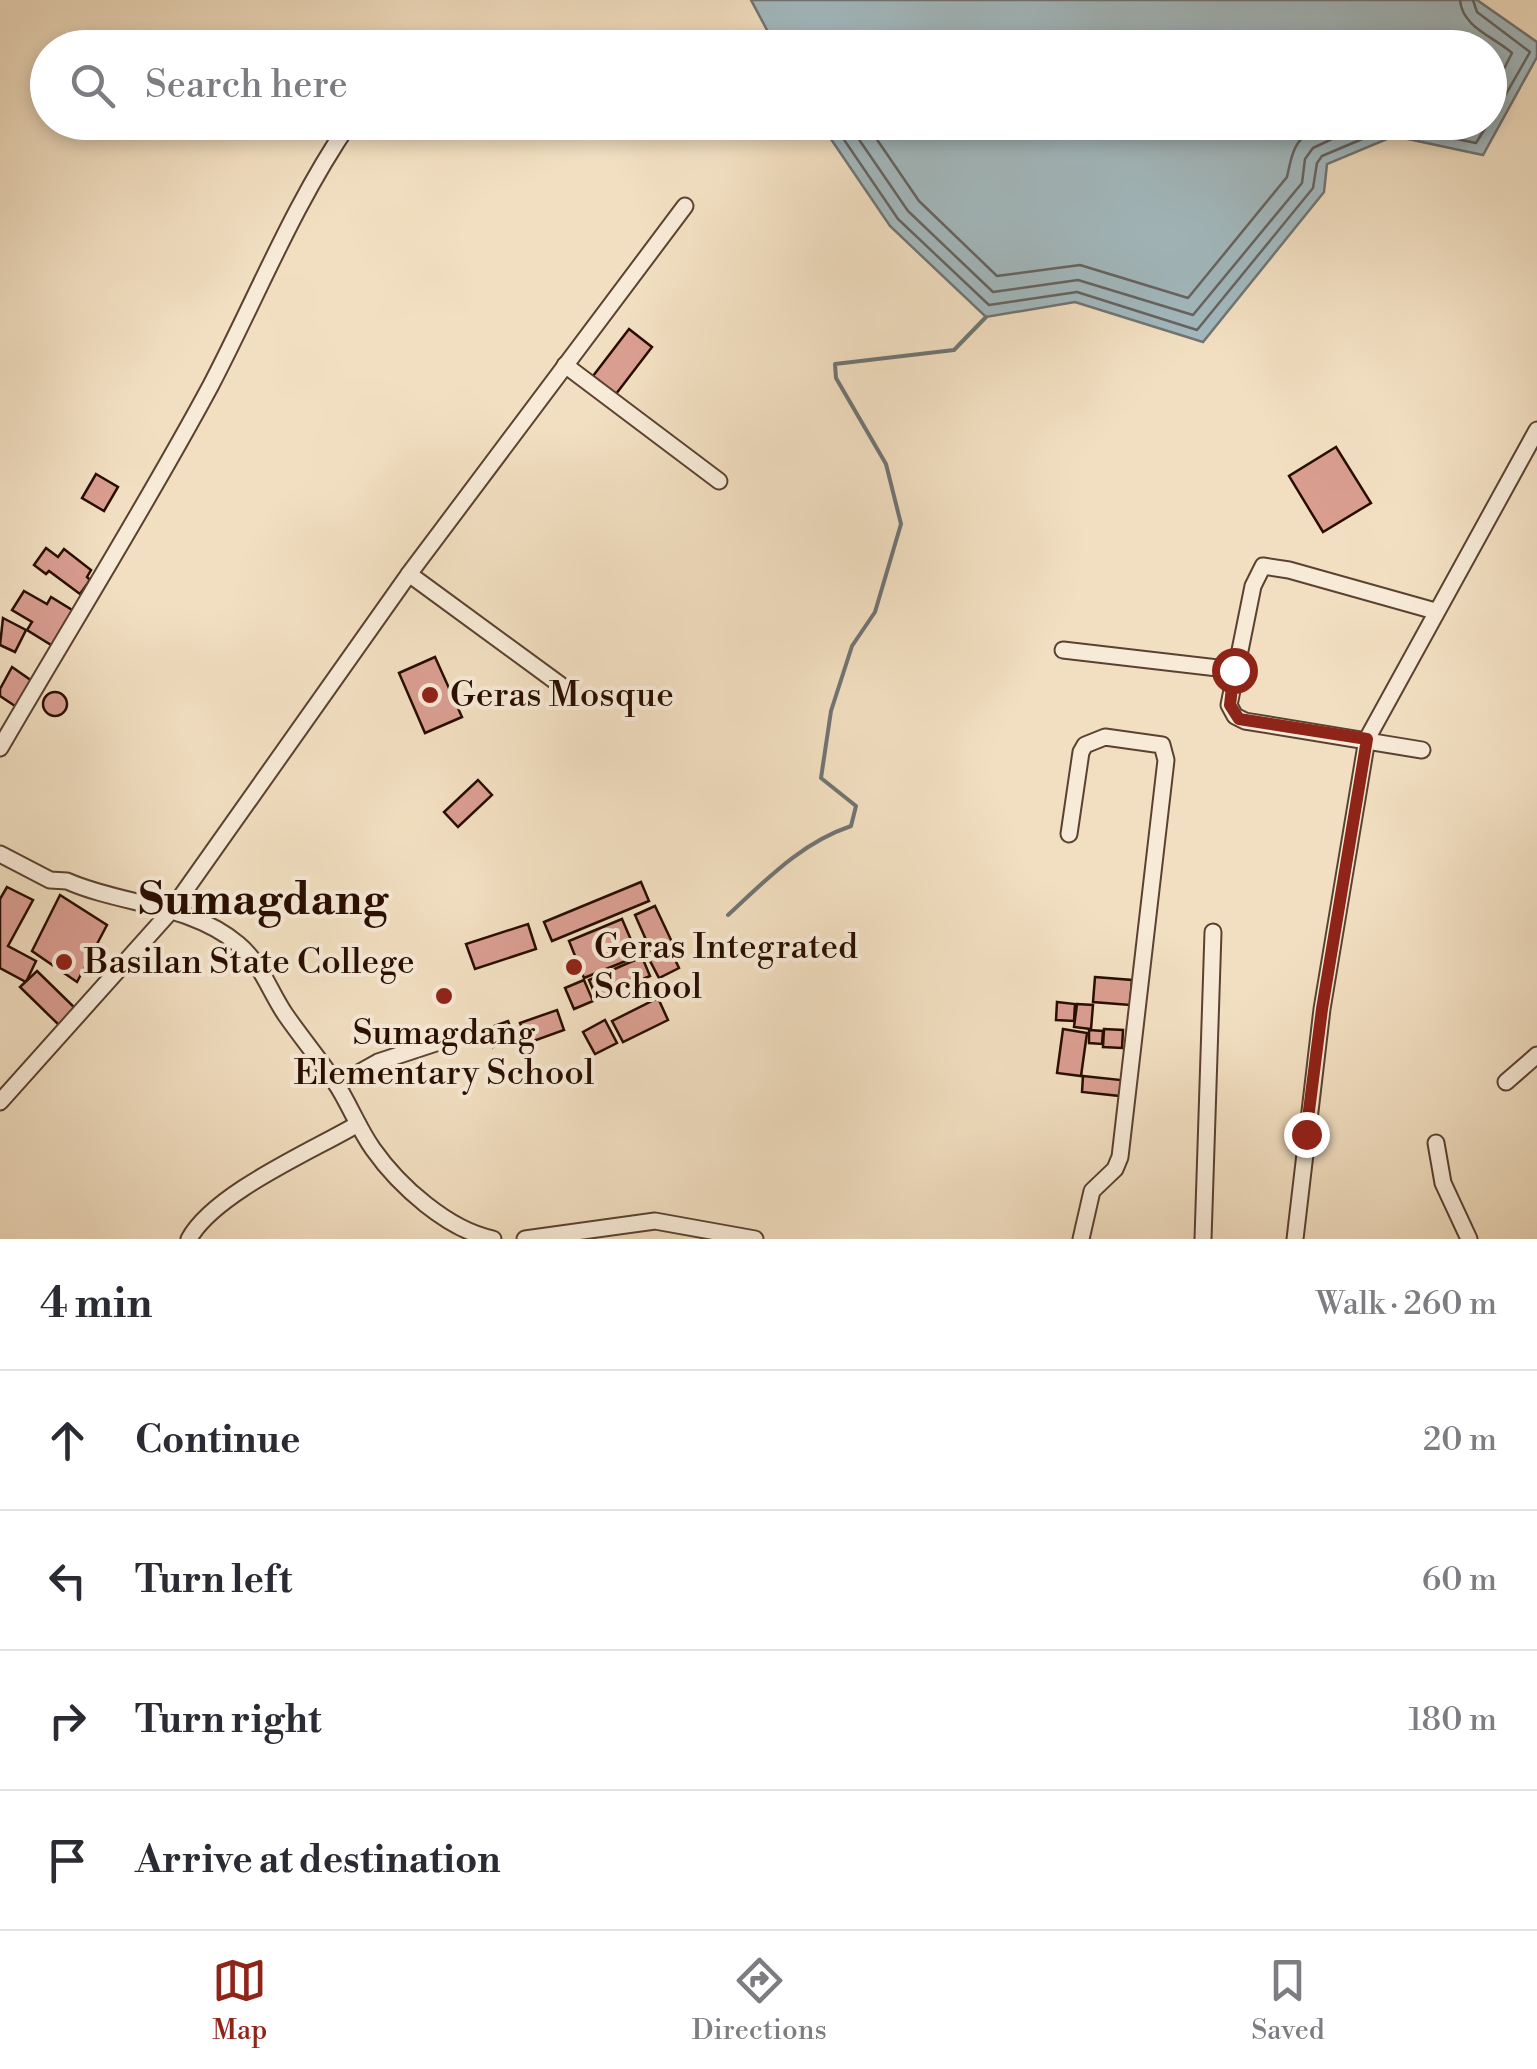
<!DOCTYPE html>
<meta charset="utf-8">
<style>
:root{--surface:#fff;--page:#f2f2f3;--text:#2b2b33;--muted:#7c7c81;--line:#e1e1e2;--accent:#8f2418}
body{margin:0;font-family:"Libre Bodoni",serif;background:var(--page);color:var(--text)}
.stop{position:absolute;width:30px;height:30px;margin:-22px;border:8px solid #8f2418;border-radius:50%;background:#fff}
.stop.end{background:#8f2418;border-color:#fff;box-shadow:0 2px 10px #0008}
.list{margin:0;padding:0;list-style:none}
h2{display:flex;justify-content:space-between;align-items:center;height:130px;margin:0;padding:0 40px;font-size:42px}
h2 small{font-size:32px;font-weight:400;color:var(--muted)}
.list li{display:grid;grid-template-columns:65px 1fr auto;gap:30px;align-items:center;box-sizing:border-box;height:140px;padding:0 40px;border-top:2px solid var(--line)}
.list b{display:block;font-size:38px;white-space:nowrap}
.list em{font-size:32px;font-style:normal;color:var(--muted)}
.icon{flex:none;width:55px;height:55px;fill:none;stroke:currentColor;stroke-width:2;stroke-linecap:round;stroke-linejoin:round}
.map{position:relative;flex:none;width:1537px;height:1239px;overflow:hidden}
.search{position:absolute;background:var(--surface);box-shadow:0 5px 15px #0003;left:30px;right:30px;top:30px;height:110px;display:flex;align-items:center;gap:25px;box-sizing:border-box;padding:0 35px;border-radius:55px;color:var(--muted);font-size:38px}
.sheet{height:690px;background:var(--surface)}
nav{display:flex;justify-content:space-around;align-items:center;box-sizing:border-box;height:140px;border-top:2px solid var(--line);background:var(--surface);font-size:28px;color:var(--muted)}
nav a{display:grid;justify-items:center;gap:5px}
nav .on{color:var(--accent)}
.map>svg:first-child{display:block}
.water{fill:#a2b9bf;stroke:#717473;stroke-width:2.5}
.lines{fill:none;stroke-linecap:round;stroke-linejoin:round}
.shore{stroke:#656360;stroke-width:2.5}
.stream{stroke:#717473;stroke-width:4}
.building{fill:#da9e91;stroke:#280d00;stroke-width:2.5}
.minor-casing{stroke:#5a4230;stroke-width:19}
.minor{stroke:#f7ead7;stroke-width:15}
.route{stroke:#8f2418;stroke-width:12}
.poi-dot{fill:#8f2418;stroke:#f7ead7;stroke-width:4}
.labels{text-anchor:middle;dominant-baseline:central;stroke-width:8;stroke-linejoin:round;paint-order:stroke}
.poi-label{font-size:35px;fill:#280d00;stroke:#f7ead7;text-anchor:start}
.district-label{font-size:45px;font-weight:bold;fill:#280d00;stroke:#f7ead7}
</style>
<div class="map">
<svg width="1537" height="1239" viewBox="0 0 1537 1239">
<rect width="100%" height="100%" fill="#f2dfc1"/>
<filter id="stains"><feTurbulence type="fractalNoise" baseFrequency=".002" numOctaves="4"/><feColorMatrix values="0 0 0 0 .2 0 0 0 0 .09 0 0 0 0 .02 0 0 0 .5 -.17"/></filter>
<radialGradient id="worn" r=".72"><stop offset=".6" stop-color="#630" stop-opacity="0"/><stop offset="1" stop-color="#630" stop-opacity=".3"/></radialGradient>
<polygon class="water" points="751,0 1477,0 1537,42 1537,57 1483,155 1394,136 1327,164 1324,192 1203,342 1075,302 986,317 890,226 820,123 1490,122 1490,48 776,47"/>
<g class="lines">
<g class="shore">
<path d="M1460 0C1462 27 1494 37 1512 53L1490 96"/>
<polyline points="1473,0 1477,12 1530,52 1490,122"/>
<polyline points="832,122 898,219 989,305 1077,292 1197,330 1313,188 1317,163 1322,156 1393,126 1476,143 1489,122"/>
<polyline points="847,122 908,211 993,292 1078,280 1193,315 1302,183 1305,159 1313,148 1368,122"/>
<path d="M865 122 919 201 997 276 1080 265 1188 298 1287 177C1294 143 1297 136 1330 122"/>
</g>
<path class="stream" d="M728 915C767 879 801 843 851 826L856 806 821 778 831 711 852 646 875 612 901 524 886 464 836 378 835 364 954 350 986 317"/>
</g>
<g class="building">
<polygon points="629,329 652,347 616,394 593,376"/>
<polygon points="1336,447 1371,503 1323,532 1289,476"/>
<polygon points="96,474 118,487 104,511 82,498"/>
<polygon points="46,548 58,557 64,549 91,570 87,577 90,580 80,594 49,571 46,574 34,565"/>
<polygon points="24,591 47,604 51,597 77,613 56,648 27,630 32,622 12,610"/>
<polygon points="3,618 26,630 15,652 0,645"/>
<polygon points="435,657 462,717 425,733 399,673"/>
<polygon points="12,667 32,681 18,708 0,696 0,689"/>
<circle cx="55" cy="704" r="12"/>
<polygon points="478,780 492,795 458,827 444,812"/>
<polygon points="641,882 649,901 552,941 544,922"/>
<polygon points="7,887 33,900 8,946 36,961 26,982 0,968 0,899"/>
<polygon points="60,895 107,925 77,982 32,951"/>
<polygon points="655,906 672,942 651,951 635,915"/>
<polygon points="622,919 638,956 584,978 569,941"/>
<polygon points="528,924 536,949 475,969 466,944"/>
<polygon points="670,949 679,968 659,978 649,959"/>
<polygon points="642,957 650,976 597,999 589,980"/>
<polygon points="37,971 77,1010 61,1027 20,987"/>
<polygon points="1095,977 1132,980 1130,1005 1093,1002"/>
<polygon points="584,980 593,1001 574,1009 565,988"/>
<polygon points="658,998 668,1020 623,1042 612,1021"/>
<polygon points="1057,1002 1075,1004 1074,1021 1056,1020"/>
<polygon points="1077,1004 1093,1005 1091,1029 1074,1027"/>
<polygon points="557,1010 564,1030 528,1043 520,1023"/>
<polygon points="605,1020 617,1043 595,1054 583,1032"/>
<polygon points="508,1021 515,1039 493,1047 486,1029"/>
<polygon points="1063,1029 1087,1033 1081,1076 1057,1073"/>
<polygon points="1104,1029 1123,1030 1122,1048 1103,1047"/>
<polygon points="1089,1030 1103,1031 1102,1044 1089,1043"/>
<polygon points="1083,1076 1121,1080 1120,1096 1082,1092"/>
</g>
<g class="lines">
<g class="minor-casing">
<g id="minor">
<polyline points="403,48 403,47"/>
<polyline points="565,365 719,481"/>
<polyline points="409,574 566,689"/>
<polyline points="1063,650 1235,670"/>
<path d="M0 748C70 627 145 508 211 385 257 297 293 205 350 122"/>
<polyline points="1422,750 1245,721 1235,716 1229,705 1253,586 1263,566 1289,570 1435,611"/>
<polyline points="1069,834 1081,752 1085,745 1105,737 1162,745 1166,760 1120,1157 1115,1169 1092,1191 1081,1239"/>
<path d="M0 854 50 880 67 881C121 905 191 904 238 944 261 963 269 990 285 1014 301 1037 319 1059 335 1082 349 1103 358 1128 373 1149 399 1186 448 1230 493 1239"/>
<polyline points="1506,1082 1537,1055"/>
<polyline points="337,1085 378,1062 448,1039"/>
<polyline points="0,1102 170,912 409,574 685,206"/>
<polyline points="1436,1143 1443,1183 1469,1239"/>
<path d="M189 1239C214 1193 312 1151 358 1124"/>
<polyline points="525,1239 655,1221 755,1239"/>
<polyline points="1203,1239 1213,932"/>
<polyline points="1295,1239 1322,1009 1367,739 1537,430"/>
</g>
</g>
<use href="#minor" class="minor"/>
</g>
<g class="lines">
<polyline class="route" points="1234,670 1230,705 1239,719 1367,739 1322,1009 1306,1134"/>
</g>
<g class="poi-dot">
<circle cx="430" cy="695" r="10"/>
<circle cx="64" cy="962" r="10"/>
<circle cx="574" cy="967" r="10"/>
<circle cx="444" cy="996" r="10"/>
</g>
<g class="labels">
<g class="poi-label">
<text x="450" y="695">Geras Mosque</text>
<text x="594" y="947">Geras Integrated<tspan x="594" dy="40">School</tspan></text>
<text x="84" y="962">Basilan State College</text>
<text x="444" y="1033" text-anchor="middle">Sumagdang<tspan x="444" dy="40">Elementary School</tspan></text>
</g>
<g class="district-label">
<text x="263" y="900">Sumagdang</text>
</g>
</g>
<rect width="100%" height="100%" filter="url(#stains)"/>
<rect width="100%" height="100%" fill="url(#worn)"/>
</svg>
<div class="stop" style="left:1234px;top:670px"></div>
<div class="stop end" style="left:1306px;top:1134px"></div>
<div class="search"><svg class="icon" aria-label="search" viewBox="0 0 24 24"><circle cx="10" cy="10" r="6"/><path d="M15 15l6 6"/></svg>Search here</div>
</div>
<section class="sheet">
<h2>4 min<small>Walk · 260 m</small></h2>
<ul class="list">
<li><svg class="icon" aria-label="ahead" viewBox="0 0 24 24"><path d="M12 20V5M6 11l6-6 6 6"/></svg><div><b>Continue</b></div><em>20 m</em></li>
<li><svg class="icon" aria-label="left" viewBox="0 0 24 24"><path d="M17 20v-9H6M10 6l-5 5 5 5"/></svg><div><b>Turn left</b></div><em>60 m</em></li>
<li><svg class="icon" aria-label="right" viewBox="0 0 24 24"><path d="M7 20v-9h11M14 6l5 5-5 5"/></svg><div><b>Turn right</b></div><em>180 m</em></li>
<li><svg class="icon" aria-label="arrive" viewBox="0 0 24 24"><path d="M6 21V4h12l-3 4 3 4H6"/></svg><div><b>Arrive at destination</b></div></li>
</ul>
</section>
<nav>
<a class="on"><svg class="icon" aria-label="map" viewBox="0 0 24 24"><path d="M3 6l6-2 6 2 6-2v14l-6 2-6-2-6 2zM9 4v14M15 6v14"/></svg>Map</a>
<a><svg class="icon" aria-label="directions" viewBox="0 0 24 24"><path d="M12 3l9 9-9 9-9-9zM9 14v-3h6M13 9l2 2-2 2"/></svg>Directions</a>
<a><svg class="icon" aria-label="saved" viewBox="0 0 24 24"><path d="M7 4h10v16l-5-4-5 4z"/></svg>Saved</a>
</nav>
